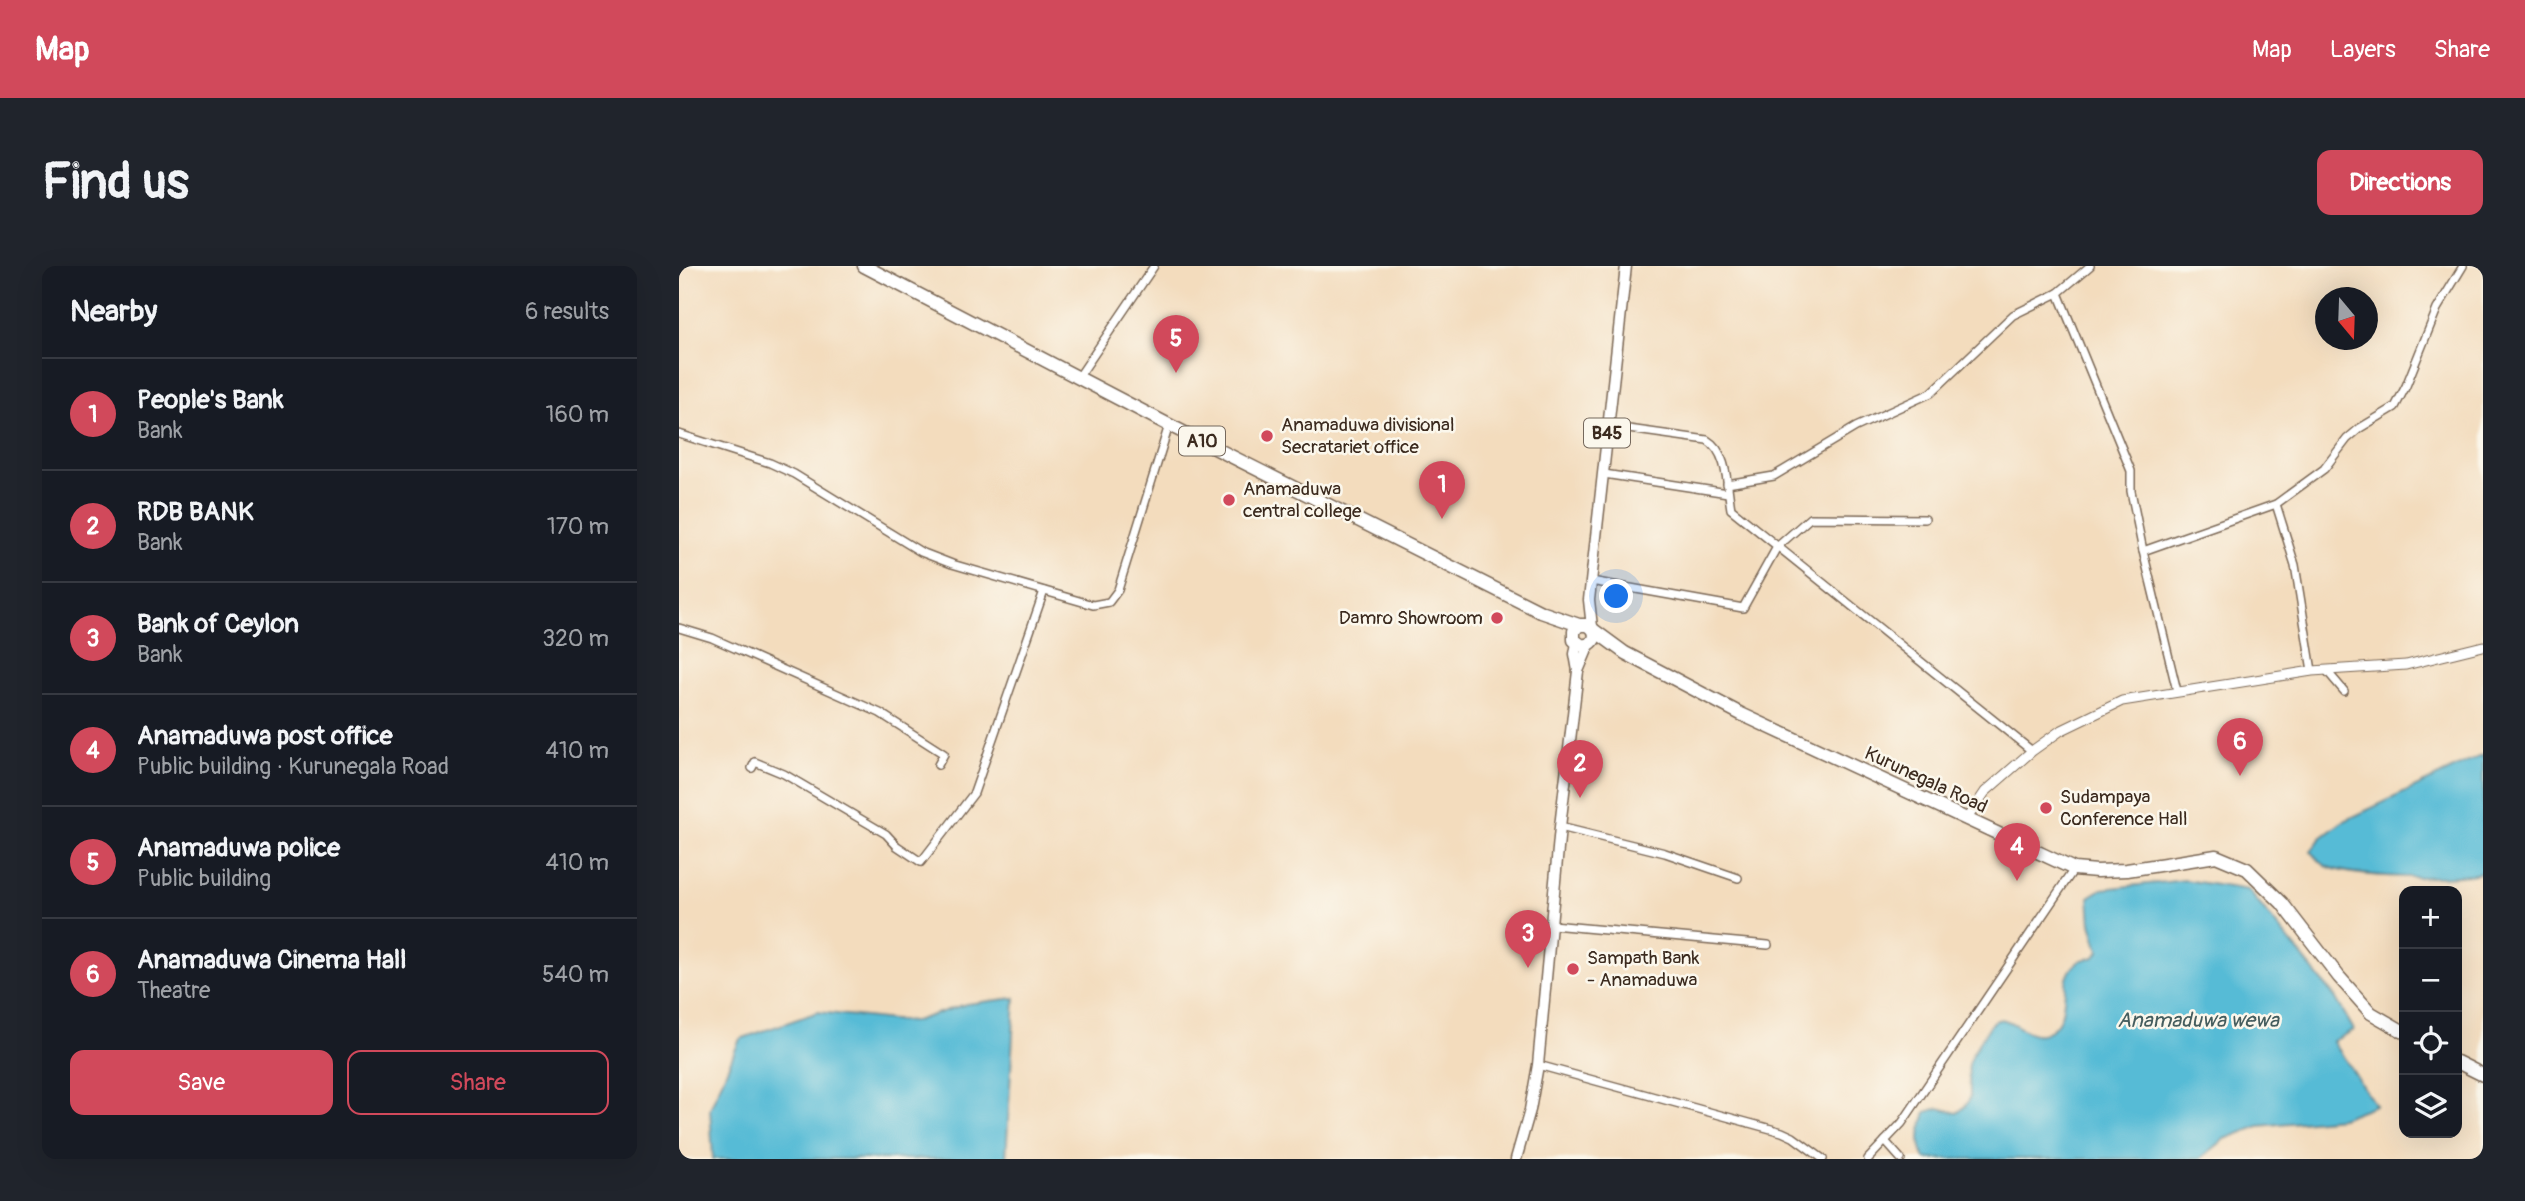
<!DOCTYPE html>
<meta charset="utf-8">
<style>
:root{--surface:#171b24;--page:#20242c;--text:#f1f3f6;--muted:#9ea1a6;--line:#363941;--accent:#d1495b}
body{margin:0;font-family:Pangolin,sans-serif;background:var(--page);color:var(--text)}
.controls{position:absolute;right:21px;bottom:21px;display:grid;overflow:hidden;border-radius:14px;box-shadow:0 7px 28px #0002}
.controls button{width:63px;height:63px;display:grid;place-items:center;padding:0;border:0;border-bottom:2px solid var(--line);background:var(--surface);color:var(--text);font:35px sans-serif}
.compass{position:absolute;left:1636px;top:21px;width:63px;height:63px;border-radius:50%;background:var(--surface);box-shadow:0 7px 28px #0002;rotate:161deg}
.you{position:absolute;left:938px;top:331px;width:24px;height:24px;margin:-18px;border:5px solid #fff;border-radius:50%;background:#1a73e8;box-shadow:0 0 0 10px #1a73e833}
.badge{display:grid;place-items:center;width:46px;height:46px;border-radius:50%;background:var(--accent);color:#fff;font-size:23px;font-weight:700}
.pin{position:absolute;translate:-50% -58px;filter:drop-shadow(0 2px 4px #0008)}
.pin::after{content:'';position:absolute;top:37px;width:24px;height:21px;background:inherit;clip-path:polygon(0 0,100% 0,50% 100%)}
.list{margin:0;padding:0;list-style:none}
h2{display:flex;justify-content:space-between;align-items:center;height:91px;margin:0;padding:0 28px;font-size:30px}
h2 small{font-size:23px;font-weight:400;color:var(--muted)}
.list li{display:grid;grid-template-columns:46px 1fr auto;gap:21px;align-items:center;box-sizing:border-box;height:112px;padding:0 28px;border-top:2px solid var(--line)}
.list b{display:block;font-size:26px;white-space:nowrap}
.list p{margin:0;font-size:23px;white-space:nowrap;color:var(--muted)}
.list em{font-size:23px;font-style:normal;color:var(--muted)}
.actions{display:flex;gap:14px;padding:21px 28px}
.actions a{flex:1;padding:16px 0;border:2px solid var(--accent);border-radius:14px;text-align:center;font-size:24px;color:var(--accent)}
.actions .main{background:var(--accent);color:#fff}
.icon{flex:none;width:38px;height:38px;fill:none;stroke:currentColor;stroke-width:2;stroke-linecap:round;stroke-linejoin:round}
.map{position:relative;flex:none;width:1804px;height:893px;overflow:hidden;border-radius:14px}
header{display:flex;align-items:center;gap:42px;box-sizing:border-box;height:98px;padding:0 35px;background:var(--accent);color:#fff}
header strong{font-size:33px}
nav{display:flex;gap:38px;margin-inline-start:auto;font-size:24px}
.intro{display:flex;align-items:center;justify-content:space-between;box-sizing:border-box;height:168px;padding:0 42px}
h1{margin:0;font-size:49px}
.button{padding:18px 32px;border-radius:14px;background:var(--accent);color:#fff;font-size:24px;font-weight:700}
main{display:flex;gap:42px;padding:0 42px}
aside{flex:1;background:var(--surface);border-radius:14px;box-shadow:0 7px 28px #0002}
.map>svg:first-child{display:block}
.water{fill:#57bbd6;stroke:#49727a;stroke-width:2}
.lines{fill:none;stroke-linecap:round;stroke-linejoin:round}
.minor-casing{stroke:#7b6856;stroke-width:10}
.tertiary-casing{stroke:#7b6856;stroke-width:11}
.primary-casing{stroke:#7b6856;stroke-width:13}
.trunk-casing{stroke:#7b6856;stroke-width:15}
.minor{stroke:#fff;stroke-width:7}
.tertiary{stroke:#fff;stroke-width:9}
.primary{stroke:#fff;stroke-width:10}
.trunk{stroke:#fff;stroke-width:12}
.poi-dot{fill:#d1495b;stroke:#fbf7ec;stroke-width:2.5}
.labels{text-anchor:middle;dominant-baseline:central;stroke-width:5;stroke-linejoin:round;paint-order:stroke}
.shield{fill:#fbf7ec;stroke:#75685c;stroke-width:2}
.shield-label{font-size:18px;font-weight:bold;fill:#3b2a1e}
.poi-label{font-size:19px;fill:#3b2a1e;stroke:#fbf7ec;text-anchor:start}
.street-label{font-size:19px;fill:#3b2a1e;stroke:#fbf7ec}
.water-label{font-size:21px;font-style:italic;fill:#455d5e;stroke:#fbf7ec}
</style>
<header>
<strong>Map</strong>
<nav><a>Map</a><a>Layers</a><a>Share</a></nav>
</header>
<div class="intro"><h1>Find us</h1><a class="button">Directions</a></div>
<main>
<aside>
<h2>Nearby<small>6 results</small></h2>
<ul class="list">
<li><span class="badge">1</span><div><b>People's Bank</b><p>Bank</p></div><em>160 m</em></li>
<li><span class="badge">2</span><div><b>RDB BANK</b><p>Bank</p></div><em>170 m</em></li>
<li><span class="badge">3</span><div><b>Bank of Ceylon</b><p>Bank</p></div><em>320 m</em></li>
<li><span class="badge">4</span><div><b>Anamaduwa post office</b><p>Public building · Kurunegala Road</p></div><em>410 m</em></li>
<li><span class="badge">5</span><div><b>Anamaduwa police</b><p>Public building</p></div><em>410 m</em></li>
<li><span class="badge">6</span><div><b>Anamaduwa Cinema Hall</b><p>Theatre</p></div><em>540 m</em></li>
</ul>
<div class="actions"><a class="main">Save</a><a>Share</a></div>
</aside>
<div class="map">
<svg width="1804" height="893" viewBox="0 0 1804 893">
<rect width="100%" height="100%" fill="#fbf7ec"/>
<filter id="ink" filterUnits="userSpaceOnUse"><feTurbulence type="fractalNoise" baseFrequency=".0143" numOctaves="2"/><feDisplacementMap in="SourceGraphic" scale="14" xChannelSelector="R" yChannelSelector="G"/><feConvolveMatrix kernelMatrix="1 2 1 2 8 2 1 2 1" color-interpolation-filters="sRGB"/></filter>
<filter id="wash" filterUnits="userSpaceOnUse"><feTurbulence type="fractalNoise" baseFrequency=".00686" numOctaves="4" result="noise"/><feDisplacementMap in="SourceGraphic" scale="28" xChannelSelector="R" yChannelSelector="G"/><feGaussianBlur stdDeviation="1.57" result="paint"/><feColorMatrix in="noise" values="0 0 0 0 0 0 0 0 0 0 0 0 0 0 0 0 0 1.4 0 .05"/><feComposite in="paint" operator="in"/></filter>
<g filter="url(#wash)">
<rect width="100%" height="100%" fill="#f3dcbd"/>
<g class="water">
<path d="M1804 489V606C1778 615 1672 612 1647 600 1641 597 1637 590 1632 585L1642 572 1663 556Z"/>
<path d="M1506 614 1569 624 1656 731 1675 764 1654 775 1696 839 1662 852 1580 860 1546 873 1521 893H1246C1237 875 1242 864 1247 846L1260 842 1278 847C1300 833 1287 819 1290 798 1292 787 1304 770 1311 760 1327 737 1348 783 1373 763 1394 747 1376 710 1401 695 1405 693 1412 692 1416 691L1420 685 1412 657 1410 631 1423 623Z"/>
<polygon points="336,732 327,893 34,893 31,843 61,773 139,746 233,756 287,738"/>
</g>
</g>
<g filter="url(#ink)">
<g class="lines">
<g class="minor-casing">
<g id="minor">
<polyline points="1379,27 1452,205 1452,225 1464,285 1498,425"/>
<polyline points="399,112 475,0"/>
<path d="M928 160 1028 174C1049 186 1048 221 1052 243L1353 485"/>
<polyline points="0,168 91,197 115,208 242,286 273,298 414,339 430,336 439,324 490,159"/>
<polyline points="925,208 1049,227"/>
<polyline points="1048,218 1095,210 1177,161 1252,127 1334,49 1379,27 1411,0"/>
<polyline points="1597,238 1616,299 1633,405"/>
<polyline points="1464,285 1597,238 1645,203 1668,173 1681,162 1716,141 1727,120 1758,43 1784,0"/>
<polyline points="912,315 1064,342 1098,281 1131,252 1246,253"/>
<polyline points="0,362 33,372 201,447 265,488 259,499"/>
<polyline points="1648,405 1665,425"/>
<polyline points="73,502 76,496 105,508 207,568 218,580 242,596 295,527 365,325"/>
<polyline points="881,561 986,587 1059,612"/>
<polyline points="873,659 1089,679"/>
<polyline points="859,799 1103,866 1114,871 1144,893"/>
<polyline points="1206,875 1222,893"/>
<polyline points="1189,893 1223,857 1395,603"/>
</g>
</g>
<g class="tertiary-casing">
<polyline id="tertiary" points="1287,554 1306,526 1353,485 1381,465 1443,435 1633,405 1727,399 1804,380"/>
</g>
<g class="primary-casing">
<g id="primary">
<polyline points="913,361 910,334 947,0"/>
<polyline points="899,405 910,379"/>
<polyline points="837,893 851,844 859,799 881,561 899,405 896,388 898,377"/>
</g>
</g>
<g class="trunk-casing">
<g id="trunk">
<path d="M185 0 490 159 862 346 900 359H909C921 366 916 381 902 379L895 374V365L900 359"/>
<polyline points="916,365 946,387 1062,448 1395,603 1418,605 1448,604 1537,590 1568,603 1603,637 1660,711 1692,747 1725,766"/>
<polyline points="1778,796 1804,809"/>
</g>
</g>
<use href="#minor" class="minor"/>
<use href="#tertiary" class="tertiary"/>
<use href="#primary" class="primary"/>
<use href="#trunk" class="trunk"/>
</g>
</g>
<g class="poi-dot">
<circle cx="588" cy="170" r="7"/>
<circle cx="550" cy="234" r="7"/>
<circle cx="818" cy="352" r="7"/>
<circle cx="1367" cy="542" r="7"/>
<circle cx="894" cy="703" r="7"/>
</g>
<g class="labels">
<g class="shield">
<rect x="905" y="152.5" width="46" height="29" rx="5"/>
<rect x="500" y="160.5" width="46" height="29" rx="5"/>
</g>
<g class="shield-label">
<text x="928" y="167">B45</text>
<text x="523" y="175">A10</text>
</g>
<g class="poi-label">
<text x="602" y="159">Anamaduwa divisional<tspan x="602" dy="22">Secratariet office</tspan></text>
<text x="564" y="223">Anamaduwa<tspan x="564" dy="22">central college</tspan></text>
<text x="804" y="352" text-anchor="end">Damro Showroom</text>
<text x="1381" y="531">Sudampaya<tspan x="1381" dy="22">Conference Hall</tspan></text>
<text x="908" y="692">Sampath Bank<tspan x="908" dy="22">- Anamaduwa</tspan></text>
</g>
<g class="street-label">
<text transform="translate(1247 514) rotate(25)">Kurunegala Road</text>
</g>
<g class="water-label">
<text x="1519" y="754">Anamaduwa wewa</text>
</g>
</g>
</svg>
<div class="controls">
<button>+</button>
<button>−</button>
<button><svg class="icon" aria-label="locate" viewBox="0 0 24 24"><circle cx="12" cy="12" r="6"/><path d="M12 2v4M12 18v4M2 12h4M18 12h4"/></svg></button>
<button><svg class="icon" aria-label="layers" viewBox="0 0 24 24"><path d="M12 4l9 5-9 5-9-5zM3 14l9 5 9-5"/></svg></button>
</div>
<svg class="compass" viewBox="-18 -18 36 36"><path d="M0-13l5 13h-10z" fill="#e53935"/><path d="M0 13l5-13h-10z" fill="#9ea1a6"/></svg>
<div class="you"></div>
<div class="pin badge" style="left:763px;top:253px">1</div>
<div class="pin badge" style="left:901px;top:532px">2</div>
<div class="pin badge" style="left:849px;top:702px">3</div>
<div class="pin badge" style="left:1338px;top:615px">4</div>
<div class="pin badge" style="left:497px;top:107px">5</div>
<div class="pin badge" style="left:1561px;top:510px">6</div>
</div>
</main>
